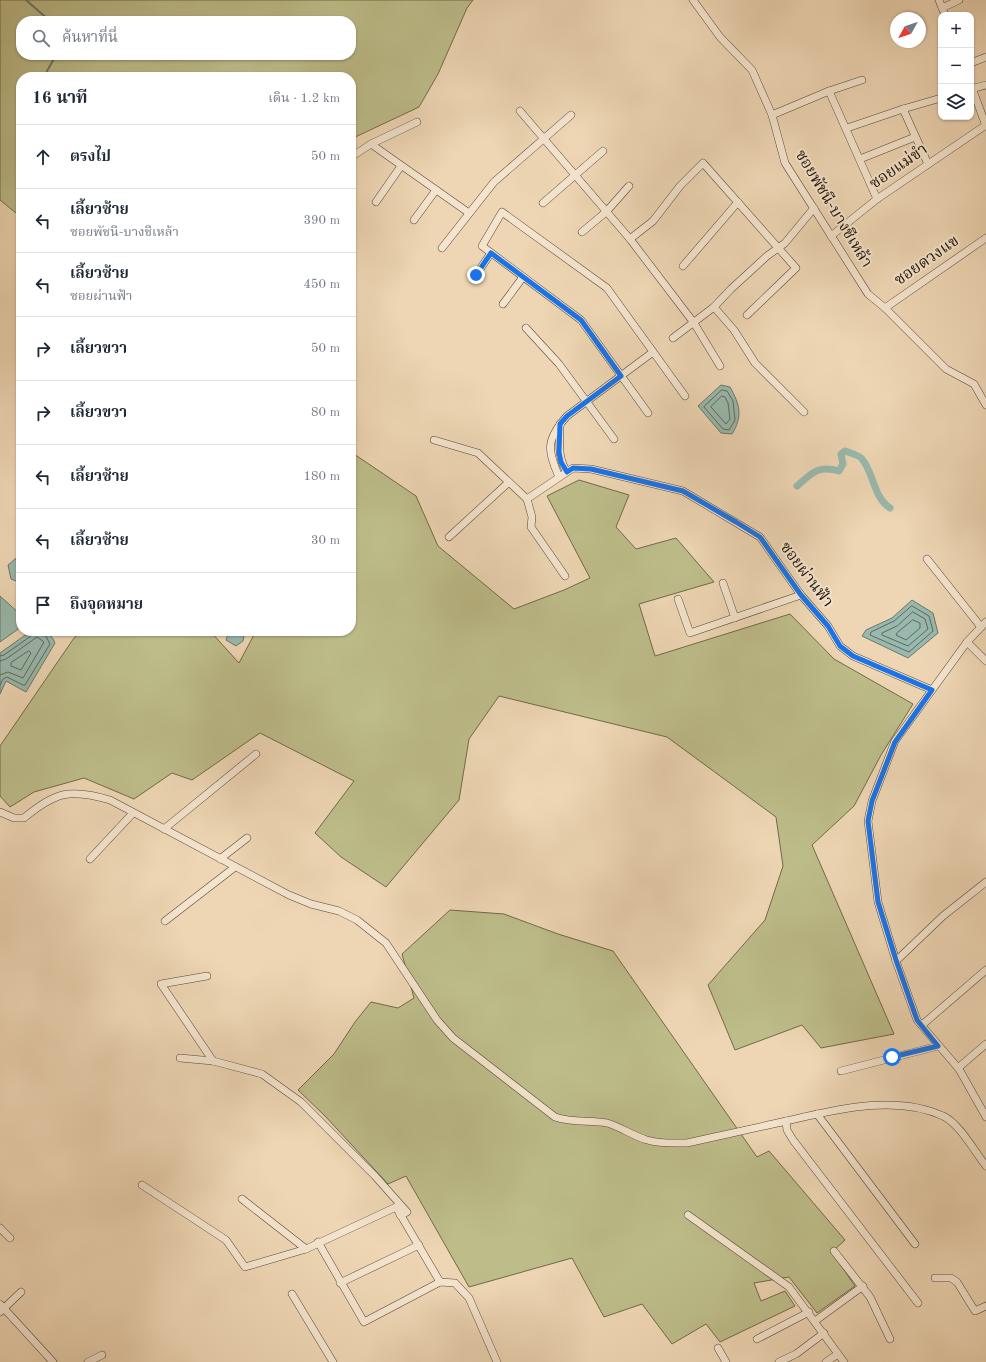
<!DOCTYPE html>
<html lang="th">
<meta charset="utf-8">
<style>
:root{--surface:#fff;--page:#f2f2f3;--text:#1f2937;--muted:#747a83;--line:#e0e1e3}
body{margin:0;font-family:"Old Standard TT","Noto Serif Thai",serif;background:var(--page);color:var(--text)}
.controls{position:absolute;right:12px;top:12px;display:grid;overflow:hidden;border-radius:8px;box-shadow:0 1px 3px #0004}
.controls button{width:36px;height:36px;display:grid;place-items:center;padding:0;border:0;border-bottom:1px solid var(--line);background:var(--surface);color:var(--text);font:20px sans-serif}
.compass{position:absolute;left:890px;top:12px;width:36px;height:36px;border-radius:50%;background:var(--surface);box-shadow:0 1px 3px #0004;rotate:230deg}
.stop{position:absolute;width:12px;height:12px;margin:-9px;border:3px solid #1a73e8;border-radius:50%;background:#fff}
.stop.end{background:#1a73e8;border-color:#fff;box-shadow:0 1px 4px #0008}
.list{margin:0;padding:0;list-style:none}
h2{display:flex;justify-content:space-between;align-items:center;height:52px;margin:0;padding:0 16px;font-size:17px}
h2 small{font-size:13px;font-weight:400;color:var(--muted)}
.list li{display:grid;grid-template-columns:26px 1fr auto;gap:12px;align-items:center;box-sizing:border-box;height:64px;padding:0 16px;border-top:1px solid var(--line)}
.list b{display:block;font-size:15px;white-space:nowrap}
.list p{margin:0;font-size:13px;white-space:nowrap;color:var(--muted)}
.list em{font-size:13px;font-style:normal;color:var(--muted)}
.icon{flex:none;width:22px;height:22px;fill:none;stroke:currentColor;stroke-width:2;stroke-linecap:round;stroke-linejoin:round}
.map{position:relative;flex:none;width:986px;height:1362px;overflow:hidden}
.search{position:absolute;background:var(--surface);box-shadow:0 1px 3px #0004;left:16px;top:16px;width:340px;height:44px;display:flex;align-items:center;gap:10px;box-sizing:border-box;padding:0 14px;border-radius:16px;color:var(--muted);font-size:15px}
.panel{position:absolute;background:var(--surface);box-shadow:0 1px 3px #0004;left:16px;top:72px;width:340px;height:564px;border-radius:16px}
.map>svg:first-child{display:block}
.green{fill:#bdbd8a;stroke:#706a4a;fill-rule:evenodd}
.water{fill:#99b9ae;stroke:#6a786c}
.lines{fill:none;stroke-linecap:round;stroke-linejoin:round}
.shore{stroke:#5e685c;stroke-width:1}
.stream{stroke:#6a786c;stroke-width:2}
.canal{stroke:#99b9ae;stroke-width:7}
.minor-casing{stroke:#564734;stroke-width:8}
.minor{stroke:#f4e4ce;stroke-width:7}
.route{stroke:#1a73e8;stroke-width:5}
.labels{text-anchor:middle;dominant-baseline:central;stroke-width:4;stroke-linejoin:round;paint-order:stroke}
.street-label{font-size:16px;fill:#23170a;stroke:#f4e4ce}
</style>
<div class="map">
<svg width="986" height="1362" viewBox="0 0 986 1362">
<rect width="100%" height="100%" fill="#eed6b4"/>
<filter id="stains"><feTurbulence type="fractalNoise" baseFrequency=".005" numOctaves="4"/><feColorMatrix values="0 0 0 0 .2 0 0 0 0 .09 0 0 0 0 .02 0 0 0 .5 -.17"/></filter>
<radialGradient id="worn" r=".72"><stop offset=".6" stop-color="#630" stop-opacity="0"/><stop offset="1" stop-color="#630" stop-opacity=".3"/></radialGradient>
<g class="green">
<path d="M0 0H473L467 8 438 74 419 107 351 139V77H21V217L0 200ZM21 21H351V55H21Z"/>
<polygon points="351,452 416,496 438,546 514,609 564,590 590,578 547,496 579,480 629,495 616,527 636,549 676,538 714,582 639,604 655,656 790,614 834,659 913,704 881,755 854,806 812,845 894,1034 821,1048 802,1025 735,1050 708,985 765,920 783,866 776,817 667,737 499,696 469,739 459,800 386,887 341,857 315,833 354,781 260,733 192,780 172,773 134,799 84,778 34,792 10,807 0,796 0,746 74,638 83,631 210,631 239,663 256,631 351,631"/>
<polygon points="450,910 504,914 558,934 613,951 757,1157 769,1151 845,1240 832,1252 855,1286 817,1313 789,1277 754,1283 761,1301 785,1291 795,1306 720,1342 706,1324 672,1344 642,1304 604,1317 572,1258 469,1287 406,1176 388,1184 325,1116 298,1090 334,1054 355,1022 371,1002 398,1008 414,998 402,954"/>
</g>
<g class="water">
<path d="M721 385 730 387C740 405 743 416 732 434L721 433 698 406Z"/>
<polygon points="21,554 21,583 11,579 8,565"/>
<polygon points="0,596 21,615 21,627 0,642"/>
<polygon points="912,600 933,613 938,633 908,658 862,636 866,630 892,618"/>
<path d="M31 631C43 631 50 631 55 643L26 692 6 681 0 694V653Z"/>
<polygon points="229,631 245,631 243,641 236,646 226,640"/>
</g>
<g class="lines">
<g class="shore">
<polygon points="722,390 727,391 733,401 735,420 729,430 723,429 704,407"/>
<polygon points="722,396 725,397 728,403 730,419 726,424 711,407"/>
<polygon points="912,606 929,616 933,631 909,652 870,635 871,632 894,621"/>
<polygon points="913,612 925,619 928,629 908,646 882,635 882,633 897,626"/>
<polygon points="913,620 920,623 920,628 906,640 896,635 897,633"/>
<polygon points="29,651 31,653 21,670 11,666 11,663"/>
<polyline points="0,656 4,655 31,636 33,631"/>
<polyline points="0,661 6,659 37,637 44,642 23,678 8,672 0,675"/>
<polyline points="0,685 3,679 7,677 23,685 25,685 50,644 43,631"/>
</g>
<g class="stream">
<polyline points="26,0 50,21"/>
<polyline points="48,77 47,71 55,57 54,55"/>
</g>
<path class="canal" d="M797 486C812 473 818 465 839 471L843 464 841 454 845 451C850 453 859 455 862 459 874 473 873 497 890 508"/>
<g class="minor-casing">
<g id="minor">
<polyline points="693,0 720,37 752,70 772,115 785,163 868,294 885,308 946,369 974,384 986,405"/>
<polyline points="939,0 945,15"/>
<polyline points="942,8 959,0"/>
<polyline points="971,63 986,57"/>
<polyline points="971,85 986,126"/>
<polyline points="971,89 986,85"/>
<polyline points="829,91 877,199"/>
<polyline points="903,109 928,164"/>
<polyline points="520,111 630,239 694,323 720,366"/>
<polyline points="772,115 829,91 862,80"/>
<polyline points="847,128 903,109 941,98"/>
<polyline points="371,144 469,213"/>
<polyline points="351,157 371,144 417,122"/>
<polyline points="860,159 915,137"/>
<polyline points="376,202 401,166"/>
<polyline points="543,203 603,151"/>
<polyline points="414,220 436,190"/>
<polyline points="582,232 606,212 629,186"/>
<polyline points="831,236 877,199 986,125"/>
<polyline points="630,239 653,221 680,186 703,163 796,268 747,315"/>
<polyline points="442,248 494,182 571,115"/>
<polyline points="683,266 738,202"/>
<polyline points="476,275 491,253"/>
<polyline points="503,304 523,277"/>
<polyline points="714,307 734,330 755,363 804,412"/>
<polyline points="885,308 986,238"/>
<polyline points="526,328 559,364 614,439"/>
<polyline points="673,338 714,307 731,289 767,256 785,243 814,208"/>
<polyline points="648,413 581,320 482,246 502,212 607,288 685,396"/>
<path d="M560 424C560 442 557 457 567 472"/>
<polyline points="434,440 478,453 527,499"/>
<path d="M559 477C547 449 546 440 567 416L653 352"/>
<polyline points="527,499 573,468 591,469 683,491 760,537 801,595 828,626 840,646 853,656 932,690"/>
<polyline points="527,499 532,517 531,527 565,576"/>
<polyline points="449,537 509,482"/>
<polyline points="927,559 981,627"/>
<polyline points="723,583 735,618"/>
<polyline points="678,599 690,633 801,595"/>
<polyline points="986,622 967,642 895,741 872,801 868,821 878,902 896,961 917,1020 959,1069 986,1117"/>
<polyline points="967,642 986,661"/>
<path d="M0 812 14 818H24C55 792 70 788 110 800L289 895 311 904 339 911 357 920 386 943 437 1020 453 1038 555 1117C572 1123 590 1120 607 1123 621 1127 633 1136 647 1140 660 1144 673 1143 687 1143 718 1136 750 1129 782 1122 831 1111 894 1093 943 1116 959 1123 975 1152 986 1166"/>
<polyline points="164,829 256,754"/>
<polyline points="90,859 133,813"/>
<polyline points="220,859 247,838"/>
<polyline points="165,921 235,867"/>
<polyline points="896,961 943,916 986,882"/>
<polyline points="207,976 161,984 213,1061"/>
<polyline points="922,1025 986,970"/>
<polyline points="180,1058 213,1061 262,1074 301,1102 375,1176 407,1212 400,1215"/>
<polyline points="958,1068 986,1044"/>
<polyline points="841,1071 938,1046"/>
<polyline points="817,1114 915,1244"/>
<polyline points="786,1121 787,1130 793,1140 918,1303"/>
<polyline points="142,1185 226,1240 245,1267 306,1249 396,1207 440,1282"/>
<polyline points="242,1199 306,1249"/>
<polyline points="688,1215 789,1287 844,1362"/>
<polyline points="0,1228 10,1238"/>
<polyline points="318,1242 364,1322 440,1282 455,1283 469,1298 497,1362"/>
<polyline points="834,1251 870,1297 890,1339"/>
<polyline points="935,1278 951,1278 957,1282 975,1311 986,1306"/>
<polyline points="340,1283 419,1245"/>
<polyline points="292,1294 333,1362"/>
<polyline points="0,1304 53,1362"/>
<polyline points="0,1312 21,1292"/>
<polyline points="815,1321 863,1286"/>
<polyline points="757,1339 809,1312"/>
<polyline points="718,1348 726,1362"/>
<polyline points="88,1362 102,1355"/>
<polyline points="779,1362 796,1354 824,1333"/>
<polyline points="826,1362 838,1354"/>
</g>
</g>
<use href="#minor" class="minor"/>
</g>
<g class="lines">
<polyline class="route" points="476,275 491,253 581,320 621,376 567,416 560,424 559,452 561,462 567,472 573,468 591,469 683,491 736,522 760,537 801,595 828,626 840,646 853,656 932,690 895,742 872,801 868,821 878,902 896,960 917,1020 938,1046 892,1057"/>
</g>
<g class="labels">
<g class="street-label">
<text transform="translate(899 167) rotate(-35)">ซอยแม่ขำ</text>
<text transform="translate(833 209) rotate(59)">ซอยพัชนี-บางชีเหล้า</text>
<text transform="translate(927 261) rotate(-35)">ซอยดวงแข</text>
<text transform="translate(806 575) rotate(53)">ซอยผ่านฟ้า</text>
</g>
</g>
<rect width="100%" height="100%" filter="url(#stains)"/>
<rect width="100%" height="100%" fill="url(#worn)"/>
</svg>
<div class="controls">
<button>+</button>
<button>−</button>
<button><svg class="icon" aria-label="layers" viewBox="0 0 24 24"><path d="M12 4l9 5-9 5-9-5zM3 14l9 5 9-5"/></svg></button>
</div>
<svg class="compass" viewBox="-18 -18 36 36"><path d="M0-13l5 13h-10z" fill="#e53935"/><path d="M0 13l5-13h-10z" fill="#747a83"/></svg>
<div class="stop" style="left:892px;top:1057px"></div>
<div class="stop end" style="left:476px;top:275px"></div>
<div class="search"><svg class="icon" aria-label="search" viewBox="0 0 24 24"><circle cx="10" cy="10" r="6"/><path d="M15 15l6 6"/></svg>ค้นหาที่นี่</div>
<section class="panel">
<h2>16 นาที<small>เดิน · 1.2 km</small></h2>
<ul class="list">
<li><svg class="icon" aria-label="ahead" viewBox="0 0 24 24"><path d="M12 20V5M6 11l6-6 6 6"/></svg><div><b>ตรงไป</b></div><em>50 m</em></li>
<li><svg class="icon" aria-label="left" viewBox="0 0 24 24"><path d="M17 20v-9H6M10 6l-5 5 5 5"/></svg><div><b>เลี้ยวซ้าย</b><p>ซอยพัชนี-บางชีเหล้า</p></div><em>390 m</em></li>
<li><svg class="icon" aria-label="left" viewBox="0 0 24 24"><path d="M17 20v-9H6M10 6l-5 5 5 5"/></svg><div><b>เลี้ยวซ้าย</b><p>ซอยผ่านฟ้า</p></div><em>450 m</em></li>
<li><svg class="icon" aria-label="right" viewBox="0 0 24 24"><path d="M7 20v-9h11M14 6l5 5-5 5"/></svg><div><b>เลี้ยวขวา</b></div><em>50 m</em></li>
<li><svg class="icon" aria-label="right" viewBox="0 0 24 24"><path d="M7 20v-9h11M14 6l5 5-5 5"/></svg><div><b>เลี้ยวขวา</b></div><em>80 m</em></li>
<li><svg class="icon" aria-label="left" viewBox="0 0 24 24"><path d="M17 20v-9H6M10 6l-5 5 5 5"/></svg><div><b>เลี้ยวซ้าย</b></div><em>180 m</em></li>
<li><svg class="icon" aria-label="left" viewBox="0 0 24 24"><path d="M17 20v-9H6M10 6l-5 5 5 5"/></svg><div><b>เลี้ยวซ้าย</b></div><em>30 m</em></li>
<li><svg class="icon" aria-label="arrive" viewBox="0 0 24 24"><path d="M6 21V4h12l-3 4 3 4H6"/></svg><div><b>ถึงจุดหมาย</b></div></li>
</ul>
</section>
</div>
